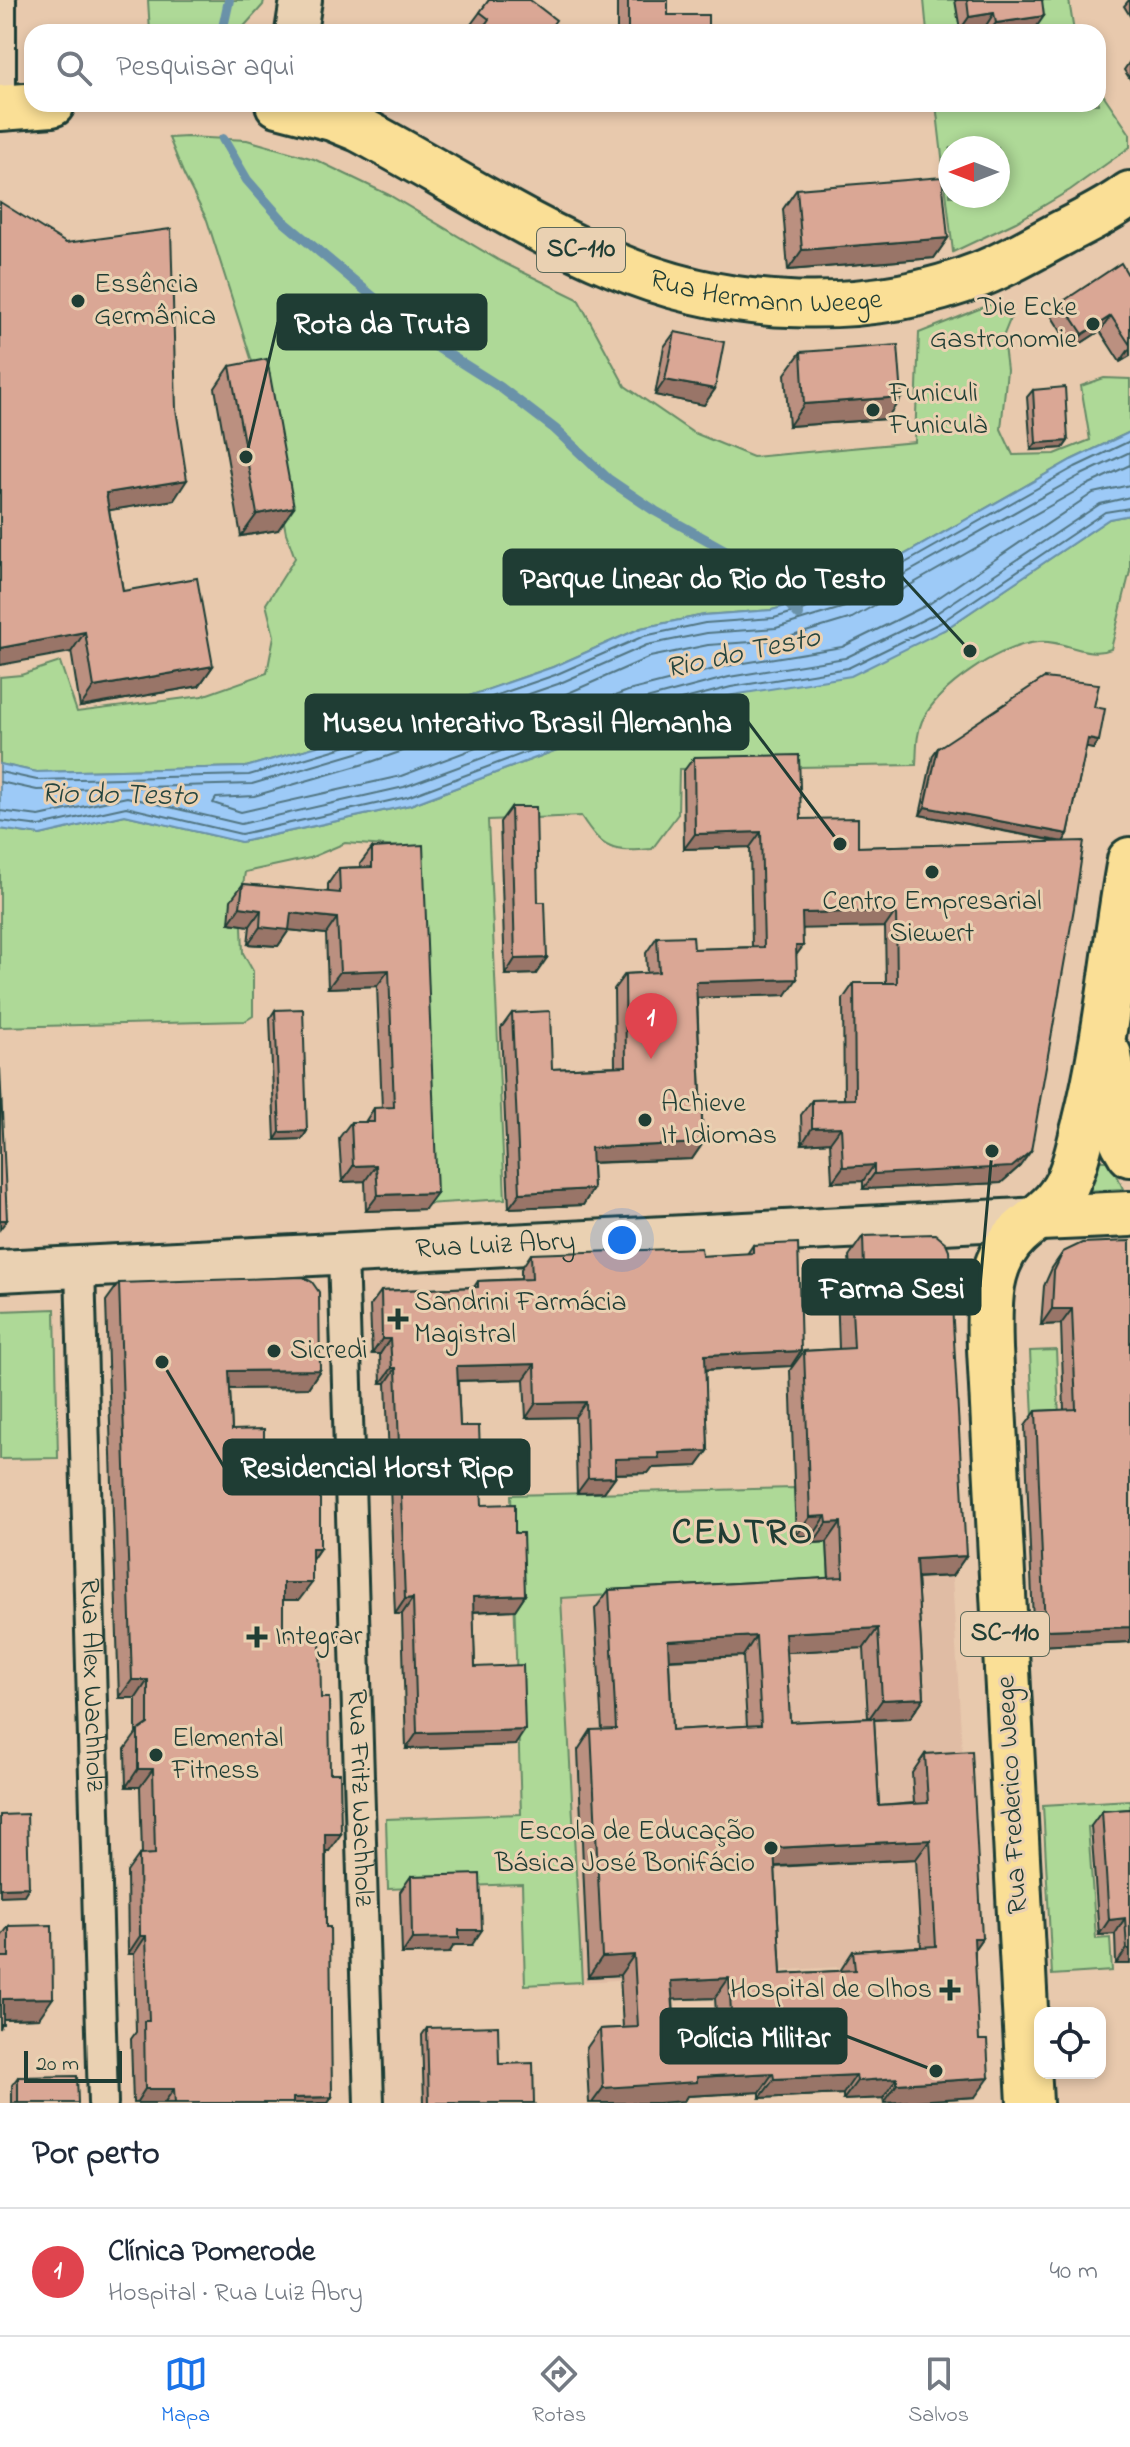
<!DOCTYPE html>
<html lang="pt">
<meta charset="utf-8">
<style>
:root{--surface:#fff;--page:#f2f2f3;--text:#1f2937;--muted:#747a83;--line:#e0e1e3;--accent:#1a73e8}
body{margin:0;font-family:"Indie Flower",sans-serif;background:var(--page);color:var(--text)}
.controls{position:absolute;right:24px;bottom:24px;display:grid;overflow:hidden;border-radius:16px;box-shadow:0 4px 12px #0003}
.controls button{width:72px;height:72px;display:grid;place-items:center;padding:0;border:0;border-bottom:2px solid var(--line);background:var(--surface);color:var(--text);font:40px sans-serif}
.compass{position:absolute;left:938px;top:136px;width:72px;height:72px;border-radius:50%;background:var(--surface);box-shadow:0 4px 12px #0003;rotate:270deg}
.scale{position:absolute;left:24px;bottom:20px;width:98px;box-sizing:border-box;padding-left:8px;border:4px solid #1f3d34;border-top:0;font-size:22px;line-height:28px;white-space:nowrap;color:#1f3d34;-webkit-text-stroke:6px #ead1b2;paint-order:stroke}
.you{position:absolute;left:622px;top:1240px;width:28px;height:28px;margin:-20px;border:6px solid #fff;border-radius:50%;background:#1a73e8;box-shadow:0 0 0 12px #1a73e833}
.badge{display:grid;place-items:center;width:52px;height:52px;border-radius:50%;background:var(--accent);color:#fff;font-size:26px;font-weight:700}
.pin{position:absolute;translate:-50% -66px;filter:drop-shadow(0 2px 4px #0008)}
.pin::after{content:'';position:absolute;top:42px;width:28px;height:24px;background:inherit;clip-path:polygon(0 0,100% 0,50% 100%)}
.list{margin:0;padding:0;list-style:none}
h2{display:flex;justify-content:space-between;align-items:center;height:104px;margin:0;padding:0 32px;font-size:34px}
h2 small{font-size:26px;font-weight:400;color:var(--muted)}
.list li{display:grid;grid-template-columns:52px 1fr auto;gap:24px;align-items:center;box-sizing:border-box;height:128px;padding:0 32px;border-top:2px solid var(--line)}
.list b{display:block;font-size:30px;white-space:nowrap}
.list p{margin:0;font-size:26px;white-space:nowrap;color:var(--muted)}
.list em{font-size:26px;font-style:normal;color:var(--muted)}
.icon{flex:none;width:44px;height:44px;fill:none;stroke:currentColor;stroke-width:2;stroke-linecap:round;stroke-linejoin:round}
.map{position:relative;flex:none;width:1130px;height:2103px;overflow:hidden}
.search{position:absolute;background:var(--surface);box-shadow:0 4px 12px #0003;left:24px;right:24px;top:24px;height:88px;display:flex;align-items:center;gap:20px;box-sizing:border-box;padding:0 28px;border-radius:24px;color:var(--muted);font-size:30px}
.sheet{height:232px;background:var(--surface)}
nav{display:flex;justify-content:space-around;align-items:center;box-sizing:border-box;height:112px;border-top:2px solid var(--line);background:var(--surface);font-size:22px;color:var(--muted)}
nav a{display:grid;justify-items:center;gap:4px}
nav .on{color:var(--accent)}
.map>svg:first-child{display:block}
.built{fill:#e0bca4}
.green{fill:#aed997;stroke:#668b66;stroke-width:2;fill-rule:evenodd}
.water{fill:#9dcaf7;stroke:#6b92a9;stroke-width:2}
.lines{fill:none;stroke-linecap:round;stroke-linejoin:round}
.shore{stroke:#517582;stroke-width:2}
.stream{stroke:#6b92a9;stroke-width:10}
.street-casing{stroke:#1f3d34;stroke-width:34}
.secondary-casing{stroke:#1f3d34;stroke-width:46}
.primary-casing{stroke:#1f3d34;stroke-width:50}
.street{stroke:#ead1b2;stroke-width:28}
.secondary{stroke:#ead1b2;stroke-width:40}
.primary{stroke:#fadf96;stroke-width:44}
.wall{fill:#bb9080;stroke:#1f3d34;stroke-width:2;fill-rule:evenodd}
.shaded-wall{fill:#997568;stroke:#1f3d34;stroke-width:2}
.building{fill:#daa795;stroke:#1f3d34;stroke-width:2;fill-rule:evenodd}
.poi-dot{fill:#1f3d34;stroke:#ead1b2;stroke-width:3}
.labels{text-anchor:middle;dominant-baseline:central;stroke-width:6;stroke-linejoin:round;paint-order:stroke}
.shield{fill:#ead1b2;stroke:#5c695a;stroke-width:2}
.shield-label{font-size:26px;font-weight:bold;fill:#1f3d34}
.poi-label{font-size:28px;fill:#1f3d34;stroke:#ead1b2;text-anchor:start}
.street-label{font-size:28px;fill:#1f3d34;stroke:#ead1b2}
.water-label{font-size:30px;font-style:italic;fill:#25443e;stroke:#ead1b2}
.district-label{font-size:36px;font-weight:bold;letter-spacing:2px;fill:#1f3d34;stroke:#ead1b2}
.leader{fill:none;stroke:#1f3d34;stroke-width:3}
.callout-dot{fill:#1f3d34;stroke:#ead1b2;stroke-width:3}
.callout{fill:#1f3d34;stroke:#1f3d34;stroke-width:3}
.callout-label{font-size:30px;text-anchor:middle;font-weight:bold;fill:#fff}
</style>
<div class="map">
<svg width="1130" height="2103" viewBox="0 0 1130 2103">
<rect width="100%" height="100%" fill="#e8c9ad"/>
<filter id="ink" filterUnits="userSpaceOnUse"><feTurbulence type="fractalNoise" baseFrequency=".0125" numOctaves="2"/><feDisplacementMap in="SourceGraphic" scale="16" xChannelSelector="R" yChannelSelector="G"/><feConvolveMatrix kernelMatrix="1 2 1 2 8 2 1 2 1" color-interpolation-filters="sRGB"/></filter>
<g filter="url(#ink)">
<polygon class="built" points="952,1576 974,1959 582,1982 561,1598"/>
<g class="green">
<polygon points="148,0 264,0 263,5 239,32 150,32"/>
<polygon points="924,0 1069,0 1074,32 927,32"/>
<path d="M1098 87 1130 134V147L1070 190 1016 222 953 252 936 104H1098ZM950 148H998V196H950Z"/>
<polygon points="187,137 247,140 314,159 389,195 500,261 578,299 625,386 692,432 753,457 915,442 919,333 994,303 1013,312 1003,337 1007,370 1001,429 1013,455 1055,454 1090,440 1081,386 1104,378 1130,379 1130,432 1071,460 842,590 772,610 704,615 641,628 553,667 362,733 246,767 37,772 0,764 0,677 21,675 60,662 77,712 202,696 267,673 274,636 266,604 295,558 286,533 256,374 207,220 184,175 169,138"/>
<path d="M1130 515V571L1111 649C1087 659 1062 639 1038 642 999 646 939 686 922 721 916 735 917 750 916 765L679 769 678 814 652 849C613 853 603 850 581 816L488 820 505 1199 426 1204 413 848 345 843 310 858 245 872 241 898 243 953 253 971V1016L245 1021 0 1027V829L40 835 125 815 241 842 410 805 637 720 733 695 944 630 1109 519Z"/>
<polygon points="1093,1161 1116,1161 1117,1175 1123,1189 1084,1191"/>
<polygon points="55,1309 58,1458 0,1459 0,1311"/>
<polygon points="1056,1350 1059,1416 1033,1417 1030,1351"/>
<polygon points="794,1488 796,1536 813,1536 827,1542 829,1582 561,1598 582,1982 525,1985 522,1884 388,1889 386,1819 521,1814 511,1495"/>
<polygon points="1130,1800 1130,1823 1088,1827 1096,1939 1110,1938 1112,1971 1052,1975 1043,1805"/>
</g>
<polygon class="water" points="1130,432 1130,515 1109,519 944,630 851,676 733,695 637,720 410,805 241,842 125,815 40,835 0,829 0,764 37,772 246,767 362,733 553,667 641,628 704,615 772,610 842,590 1071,460"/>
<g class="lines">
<g class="shore">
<polyline points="1130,465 1085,486 852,618 779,640 708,645 650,657 564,695 371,762 254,796 216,798 213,803 241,812 401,776 628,691 726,666 842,647 929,604 1093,493 1130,485"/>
<polyline points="0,772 37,780 249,775 364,741 555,675 644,636 705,623 774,618 845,597 1075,467 1130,441"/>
<polyline points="0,782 37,790 252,784 367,750 558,684 647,645 707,633 776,628 848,606 1079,476 1130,452"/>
<polyline points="0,811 39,816 127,797 241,824 404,787 631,703 729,677 845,658 935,614 1100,504 1130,497"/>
<polyline points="0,821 40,826 126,807 241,834 407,797 634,712 731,687 848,668 940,623 1105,512 1130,508"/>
</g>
<g class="stream">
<polyline points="222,32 229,0"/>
<polyline points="223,139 247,180 284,222 421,337 500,387 555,429 608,479 655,511 752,565 799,615"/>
</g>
<g class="street-casing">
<g id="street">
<polyline points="1,0 1,108"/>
<path id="s1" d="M343 1254 369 2103"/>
<path id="s2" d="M80 1267 103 2103"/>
</g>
</g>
<g class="secondary-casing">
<g id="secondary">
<polyline points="296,32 301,0"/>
<path id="s3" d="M0 1271 1040 1218"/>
</g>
</g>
<g class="primary-casing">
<g id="primary">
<path id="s4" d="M278 104 332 118 359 129C444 174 526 228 615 265 727 313 867 319 981 274 1009 263 1035 247 1062 233 1085 221 1109 210 1130 194"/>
<polyline points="0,108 52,104"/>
<polyline points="1109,1055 1123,1142 1130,1154"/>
<polyline points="1040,1218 1130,1214"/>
<path d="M1030 2103 990 1349C989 1309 986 1264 1018 1234 1037 1216 1060 1204 1070 1176 1077 1160 1080 1141 1085 1124 1107 1037 1114 948 1130 860"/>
</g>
</g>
<use href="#street" class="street"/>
<use href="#secondary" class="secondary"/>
<use href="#primary" class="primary"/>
</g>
<g class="wall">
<polygon points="489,0 548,32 475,32 469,27"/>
<polygon points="617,0 668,0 668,15 708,32 617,32"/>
<polygon points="955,0 1042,0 1035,29 1017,32 986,32 985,27 960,30"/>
<polygon points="1129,0 1130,0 1130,16 1124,6"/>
<polygon points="1130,61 1130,79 1124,70"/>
<polygon points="797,189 948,238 934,258 788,270 783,209"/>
<polygon points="0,202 174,500 109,510 123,591 213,666 199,686 80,707"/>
<polygon points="1130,274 1130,356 1120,362 1100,331 1072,349 1052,317 1062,302"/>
<polygon points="675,332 715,389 704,405 655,395 664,347"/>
<polygon points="801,352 886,419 789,426 785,374"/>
<polygon points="230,366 278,530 241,536 215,388"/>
<polygon points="1033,390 1068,441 1063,448 1031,450 1027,397"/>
<polygon points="1094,707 1093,749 1086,747 1068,834 1063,841 1020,1166 1001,1183 863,1189 863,1181 832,1182 830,1142 802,1144 801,1115 812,1100 844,1099 843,999 854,983 886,983 885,927 803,928 786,995 697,997 703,1143 692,1159 592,1163 593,1189 583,1205 509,1208 501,1028 512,1013 552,1069 615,1066 614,989 625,974 647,973 646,953 657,937 694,949 752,947 750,847 684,849 683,772 694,757 801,819 858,847 1060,842 920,815 933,755 938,748"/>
<polygon points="511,807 536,974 505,975 500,822"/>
<polygon points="372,848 425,1209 366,1211 365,1181 342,1182 339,1138 351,1122 365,1122 374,1108 382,1108 377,986 328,988 326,934 289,930 278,946 248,944 250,926 229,923 231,900 243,884 328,892 328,884 339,868 361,867 360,864"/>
<polygon points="275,1010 307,1131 302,1139 275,1140 270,1018"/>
<path d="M863 1236 966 1556 952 1576 917 1578 924 1698 910 1718 874 1720 879 1806 914 1803 912 1773 925 1754 982 1938 975 1948V2097L884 2103 883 2098 843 2100V2094L760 2098V2092L687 2096 684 2101 658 2103H589L586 2049 600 2029 623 2028 620 1975 588 1977 578 1750 591 1730H602L595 1609 609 1590 829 1578 827 1542 813 1543V1536H796L790 1370 804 1351 839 1349 837 1289 850 1270 849 1256ZM864 1648 868 1718 790 1722 786 1652ZM743 1656 747 1726 672 1730 669 1660ZM916 1859 921 1947 853 1951 840 1971 781 1974 775 1867ZM715 1998 717 2029 675 2032 673 1999Z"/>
<polygon points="753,1245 801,1351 791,1366 705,1370 708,1451 697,1466 652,1468 648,1473 615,1474 615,1477 604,1492 577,1493 575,1417 526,1418 524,1379 458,1381 460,1426 482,1505 515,1533 525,1595 515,1610 473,1612 475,1667 515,1745 406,1749 402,1614 395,1614 386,1383 381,1383 380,1354 372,1354 370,1306 381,1291 474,1287 478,1281 521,1279 521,1269 531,1254 702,1256 747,1254"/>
<polygon points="1063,1252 1130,1642 1034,1646 1025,1426 1036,1411 1064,1410 1061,1324 1041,1325 1044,1286 1052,1268"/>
<polygon points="119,1283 320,1370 308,1388 230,1389 232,1430 264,1445 316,1494 320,1548 312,1560 299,1600 283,1600 283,1636 321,1698 329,1851 326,1851 326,1927 332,2097 328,2103 133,2103 131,2039 136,2032 134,1954 128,1954 127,1872 139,1855 142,1854 140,1787 126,1787 125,1749 136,1734 136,1698 119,1698 106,1301"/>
<polygon points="1130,1809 1130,1964 1116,1964 1115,1934 1099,1935 1091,1826 1102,1811"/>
<polygon points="411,1876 472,1945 454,1945 449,1953 402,1954 400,1892"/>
<polygon points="9,1926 39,2018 3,2019 0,2029 0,1938"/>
<polygon points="427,2028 499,2064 534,2103 424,2103 422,2035"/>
<polygon points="18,2077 78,2103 12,2103 12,2085"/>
</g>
<g class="shaded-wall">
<polygon points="994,13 985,27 960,30 969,17"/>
<polygon points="1044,16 1035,29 1017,32 989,32 996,23"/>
<polygon points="948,238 934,258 788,270 802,250"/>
<polygon points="1111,316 1100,331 1072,349 1083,334"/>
<polygon points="1130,348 1130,356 1120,362"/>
<polygon points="665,380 715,389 704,405 655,395"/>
<polygon points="902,397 886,419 789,426 804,404"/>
<polygon points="1068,441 1063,448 1031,450 1036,443"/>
<polygon points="187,480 174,500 92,513 106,493"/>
<polygon points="294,507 278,530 241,536 257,514"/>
<polygon points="85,632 71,652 0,665 0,648"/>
<polygon points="213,666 199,686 80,707 94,687"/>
<polygon points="1088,739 1099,741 1093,749 1082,747"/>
<polygon points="925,807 1068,834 1063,842 920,815"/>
<polygon points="761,832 750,847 684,849 695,834"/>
<polygon points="240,907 261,910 250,926 229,923"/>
<polygon points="896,911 885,927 792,929 802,913"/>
<polygon points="291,913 337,918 326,934 289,930 278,946 248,944 260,927"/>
<polygon points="796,946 803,946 792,961"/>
<polygon points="547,958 536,974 505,975 515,959"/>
<polygon points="389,970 377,986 328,988 340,972"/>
<polygon points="797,979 786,995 686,998 696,982"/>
<polygon points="841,1127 830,1142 802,1144 812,1128"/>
<polygon points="307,1131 302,1139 275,1140 280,1132"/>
<polygon points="703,1143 692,1159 580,1163 591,1148"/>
<polygon points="1031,1151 1020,1166 1001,1183 863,1189 874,1174"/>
<polygon points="376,1165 365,1181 342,1182 353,1166"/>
<polygon points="874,1165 863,1181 832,1182 843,1167"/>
<polygon points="593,1189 583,1205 509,1208 520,1193"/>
<polygon points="437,1193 425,1209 366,1211 378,1195"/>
<polygon points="0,1220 7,1220 0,1229"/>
<polygon points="1052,1309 1072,1309 1061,1324 1041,1325"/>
<polygon points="382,1339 390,1339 380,1354 372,1354"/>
<polygon points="801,1351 791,1366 694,1370 705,1355"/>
<polygon points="535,1364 524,1379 447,1381 457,1366"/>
<polygon points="392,1368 396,1368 386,1383 381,1383"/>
<polygon points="320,1370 308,1388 217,1389 229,1371"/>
<polygon points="586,1402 575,1417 526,1418 536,1403"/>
<polygon points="708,1451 697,1466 652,1468 648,1473 604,1474 615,1459 658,1453"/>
<polygon points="615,1477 604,1492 577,1493 588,1478"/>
<polygon points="826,1516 813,1536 796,1536 810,1517"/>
<polygon points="841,1522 827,1542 813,1543 827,1523"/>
<polygon points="312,1548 320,1548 308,1565"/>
<polygon points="966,1556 952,1576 903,1578 916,1559"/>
<polygon points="283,1583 312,1583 299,1600 271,1600"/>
<polygon points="525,1595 515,1610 462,1612 473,1597"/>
<polygon points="413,1598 402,1614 395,1614 405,1599"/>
<polygon points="1130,1627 1130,1642 1034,1646 1045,1630"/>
<polygon points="878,1628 864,1648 772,1653 785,1633"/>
<polygon points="756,1636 743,1656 654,1660 668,1641"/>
<polygon points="132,1680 148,1680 136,1698 119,1698"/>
<polygon points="924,1698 910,1718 868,1720 882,1700"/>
<polygon points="525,1730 515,1745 406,1749 417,1733"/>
<polygon points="138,1769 153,1769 140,1787 126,1787"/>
<polygon points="325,1834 341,1834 329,1851 313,1851"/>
<polygon points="930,1840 916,1859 760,1867 774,1848"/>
<polygon points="29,1887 24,1895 0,1896 0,1888"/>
<polygon points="1125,1918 1115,1934 1099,1935 1109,1920"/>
<polygon points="459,1930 482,1930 472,1945 454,1945 449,1953 402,1954 412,1939"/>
<polygon points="140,1936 146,1936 134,1954 128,1954"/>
<polygon points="974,1938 982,1938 969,1957"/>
<polygon points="1127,1949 1130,1949 1130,1964 1116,1964"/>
<polygon points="634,1955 620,1975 588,1977 602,1957"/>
<polygon points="729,1978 715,1998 658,2000 671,1981"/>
<polygon points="53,1998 39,2018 0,2019 3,1999"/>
<polygon points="773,2073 760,2092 687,2096 684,2101 658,2103 592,2103 603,2088 697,2077"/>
<polygon points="856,2075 843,2094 760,2098 774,2079"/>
<polygon points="897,2078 883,2098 843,2100 857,2081"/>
<polygon points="989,2078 975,2097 884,2103 897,2084"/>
<polygon points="145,2089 174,2089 164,2103 136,2103"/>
<polygon points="332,2097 328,2103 290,2103 293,2098"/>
</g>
<g class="building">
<polygon points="489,0 530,0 556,20 547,32 480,32 489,19 480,12"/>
<polygon points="628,0 668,0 668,15 708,15 708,32 628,32"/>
<polygon points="967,0 1042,0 1044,16 996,23 994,13 969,17"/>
<polygon points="942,177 948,238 802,250 797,189"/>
<polygon points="0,202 66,243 171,229 176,409 187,480 106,493 123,591 197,578 213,666 94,687 85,632 0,648"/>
<polygon points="1121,263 1128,275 1130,274 1130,345 1111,316 1083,334 1062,302"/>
<polygon points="675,332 724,342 715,389 665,380"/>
<polygon points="898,345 902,397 804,404 801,352"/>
<polygon points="267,359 294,507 257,514 230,366"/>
<polygon points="1065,387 1068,441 1036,443 1033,390"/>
<polygon points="1044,678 1099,684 1094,707 1105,709 1099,741 1088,739 1068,834 925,807 938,748"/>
<polygon points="799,755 801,819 858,818 858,847 1084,841 1074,908 1031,1151 1012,1167 874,1174 874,1165 843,1167 841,1127 812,1128 812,1100 855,1099 854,983 897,983 896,911 802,913 803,946 796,946 797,979 696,982 703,1143 591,1148 593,1189 520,1193 512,1013 550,1011 552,1069 626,1066 625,974 659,972 657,937 693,936 694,949 764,947 761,832 695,834 694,757"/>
<polygon points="511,807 536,807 538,902 545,902 547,958 515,959"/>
<polygon points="423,845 437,1193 378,1195 376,1165 353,1166 351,1122 374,1122 374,1108 394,1107 389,970 340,972 337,918 291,913 289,930 260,927 261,910 240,907 243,884 340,893 339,868 372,867 372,848"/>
<polygon points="303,1009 307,1131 280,1132 275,1010"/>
<polygon points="0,1068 7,1220 0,1220"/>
<path d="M935 1234 946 1243 949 1250 966 1556 916 1559 924 1698 882 1700 878 1628 785 1633 790 1722 874 1718 879 1806 928 1803 925 1754 972 1751 982 1938H974L979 2040H987L989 2078 897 2084V2078L857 2081 856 2075 774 2079 773 2073 697 2077V2082L603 2088 600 2029 638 2027 634 1955 602 1957 591 1730 616 1729 609 1590 843 1577 841 1522 827 1523 826 1516 810 1517 804 1351 854 1348 850 1270 864 1269 863 1236ZM756 1636 761 1725 672 1730 668 1641ZM930 1840 936 1946 853 1951 855 1970 781 1974 774 1848ZM729 1978 732 2029 675 2032 671 1981Z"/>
<polygon points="1130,1241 1130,1627 1045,1630 1036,1411 1076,1409 1072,1309 1052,1309 1054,1271 1063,1252 1082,1243"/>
<polygon points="798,1243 801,1351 705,1355 708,1451 658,1453 659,1458 615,1459 615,1477 588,1478 586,1402 536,1403 535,1364 457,1366 460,1426 479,1426 482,1505 515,1504 515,1533 523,1533 525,1595 473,1597 475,1667 523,1665 525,1730 417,1733 413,1598 405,1599 396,1368 392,1368 390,1339 382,1339 381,1291 478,1287 478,1281 532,1279 531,1254 701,1248 702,1256 753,1253 753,1245"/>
<polygon points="303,1277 312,1282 319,1292 320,1370 229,1371 232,1430 264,1429 264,1445 316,1445 316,1494 320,1494 320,1548 312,1548 312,1583 283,1583 283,1636 320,1636 321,1698 329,1698 330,1773 340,1773 341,1834 325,1834 326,1927 330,1927 332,2097 293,2098 293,2103 175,2103 174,2089 145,2089 144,2021 149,2021 146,1936 140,1936 139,1855 155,1854 153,1769 138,1769 138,1731 148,1724 148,1680 132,1680 119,1283"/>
<polygon points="1130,1809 1130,1949 1127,1949 1125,1918 1109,1920 1102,1811"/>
<polygon points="27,1814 29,1887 0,1888 0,1815"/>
<polygon points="480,1874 482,1930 459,1930 459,1938 412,1939 411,1876"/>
<polygon points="52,1925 53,1998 3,1999 3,2024 0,2024 0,1957 9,1957 9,1926"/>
<polygon points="498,2026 499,2064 533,2063 534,2103 429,2103 427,2028"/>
<polygon points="77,2076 78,2103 18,2103 18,2077"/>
</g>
</g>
<g class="poi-dot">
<circle cx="78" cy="301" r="8"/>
<circle cx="1093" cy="324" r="8"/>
<circle cx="873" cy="410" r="8"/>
<circle cx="932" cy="872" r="8"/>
<circle cx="645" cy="1120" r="8"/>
<path d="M394 1307h8v8h8v8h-8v8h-8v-8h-8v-8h8z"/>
<circle cx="274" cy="1351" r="8"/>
<path d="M253 1625h8v8h8v8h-8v8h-8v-8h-8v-8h8z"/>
<circle cx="156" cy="1755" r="8"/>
<circle cx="771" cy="1848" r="8"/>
<path d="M946 1978h8v8h8v8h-8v8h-8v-8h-8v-8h8z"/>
</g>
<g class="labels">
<g class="shield">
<rect x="537" y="228" width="88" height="44" rx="6"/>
<rect x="961" y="1612" width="88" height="44" rx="6"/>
</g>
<g class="shield-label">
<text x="581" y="250">SC-110</text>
<text x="1005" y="1634">SC-110</text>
</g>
<g class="poi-label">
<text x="94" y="285">Essência<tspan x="94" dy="32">Germânica</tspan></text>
<text x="1077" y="308" text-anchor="end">Die Ecke<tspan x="1077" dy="32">Gastronomie</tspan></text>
<text x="889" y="394">Funiculì<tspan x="889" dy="32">Funiculà</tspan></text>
<text x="932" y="902" text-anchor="middle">Centro Empresarial<tspan x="932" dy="32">Siewert</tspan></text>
<text x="661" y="1104">Achieve<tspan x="661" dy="32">It Idiomas</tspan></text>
<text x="414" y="1303">Sandrini Farmácia<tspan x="414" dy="32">Magistral</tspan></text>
<text x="290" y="1351">Sicredi</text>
<text x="275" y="1637">Integrar</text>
<text x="172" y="1739">Elemental<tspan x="172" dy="32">Fitness</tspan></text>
<text x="755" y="1832" text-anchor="end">Escola de Educação<tspan x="755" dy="32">Básica José Bonifácio</tspan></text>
<text x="932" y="1990" text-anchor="end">Hospital de Olhos</text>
</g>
<g class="street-label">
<text stroke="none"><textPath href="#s4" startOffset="530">Rua Hermann Weege</textPath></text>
<text stroke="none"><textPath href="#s3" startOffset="496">Rua Luiz Abry</textPath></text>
<text stroke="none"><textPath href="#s2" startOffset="418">Rua Alex Wachholz</textPath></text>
<text transform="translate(1013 1795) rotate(-93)">Rua Frederico Weege</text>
<text stroke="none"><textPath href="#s1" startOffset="544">Rua Fritz Wachholz</textPath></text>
</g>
<g class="water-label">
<text transform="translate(743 654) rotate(-12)">Rio do Testo</text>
<text transform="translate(119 796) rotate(1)">Rio do Testo</text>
</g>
<g class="district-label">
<text x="743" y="1534">CENTRO</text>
</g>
</g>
<path class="leader" d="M246 457L278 322M970 651L902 577M840 844L748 722M992 1151L980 1287M162 1362L224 1467M936 2071L846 2036"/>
<g class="callout-dot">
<circle cx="246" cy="457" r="8"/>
<circle cx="970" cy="651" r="8"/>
<circle cx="840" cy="844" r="8"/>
<circle cx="992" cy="1151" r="8"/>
<circle cx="162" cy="1362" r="8"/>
<circle cx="936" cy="2071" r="8"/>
</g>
<g class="callout">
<rect x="278" y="295" width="208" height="54" rx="8"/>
<rect x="504" y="550" width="398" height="54" rx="8"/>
<rect x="306" y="695" width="442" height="54" rx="8"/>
<rect x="803" y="1260" width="177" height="54" rx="8"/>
<rect x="224" y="1440" width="305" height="54" rx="8"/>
<rect x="661" y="2009" width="185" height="54" rx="8"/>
</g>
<g class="callout-label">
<text x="382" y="333">Rota da Truta</text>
<text x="703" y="588">Parque Linear do Rio do Testo</text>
<text x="527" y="732">Museu Interativo Brasil Alemanha</text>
<text x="892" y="1298">Farma Sesi</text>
<text x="377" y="1477">Residencial Horst Ripp</text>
<text x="754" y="2047">Polícia Militar</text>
</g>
</svg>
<div class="controls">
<button><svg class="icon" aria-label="locate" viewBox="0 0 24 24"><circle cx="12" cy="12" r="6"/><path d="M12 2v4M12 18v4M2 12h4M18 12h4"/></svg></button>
</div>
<svg class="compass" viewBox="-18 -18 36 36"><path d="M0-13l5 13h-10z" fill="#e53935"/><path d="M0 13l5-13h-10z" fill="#747a83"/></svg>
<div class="scale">20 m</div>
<div class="you"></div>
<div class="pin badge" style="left:651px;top:1059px;background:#e0444e">1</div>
<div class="search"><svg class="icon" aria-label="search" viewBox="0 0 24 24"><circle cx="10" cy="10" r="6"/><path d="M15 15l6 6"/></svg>Pesquisar aqui</div>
</div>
<section class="sheet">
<h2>Por perto<small></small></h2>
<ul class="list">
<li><span class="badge" style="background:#e0444e">1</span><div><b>Clínica Pomerode</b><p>Hospital · Rua Luiz Abry</p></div><em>40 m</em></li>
</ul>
</section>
<nav>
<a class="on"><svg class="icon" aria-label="map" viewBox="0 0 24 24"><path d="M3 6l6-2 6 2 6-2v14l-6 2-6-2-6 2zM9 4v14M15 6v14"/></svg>Mapa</a>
<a><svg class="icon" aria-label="directions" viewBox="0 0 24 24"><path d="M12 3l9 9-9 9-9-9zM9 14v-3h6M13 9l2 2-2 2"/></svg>Rotas</a>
<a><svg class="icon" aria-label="saved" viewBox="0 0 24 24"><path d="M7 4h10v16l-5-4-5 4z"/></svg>Salvos</a>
</nav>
